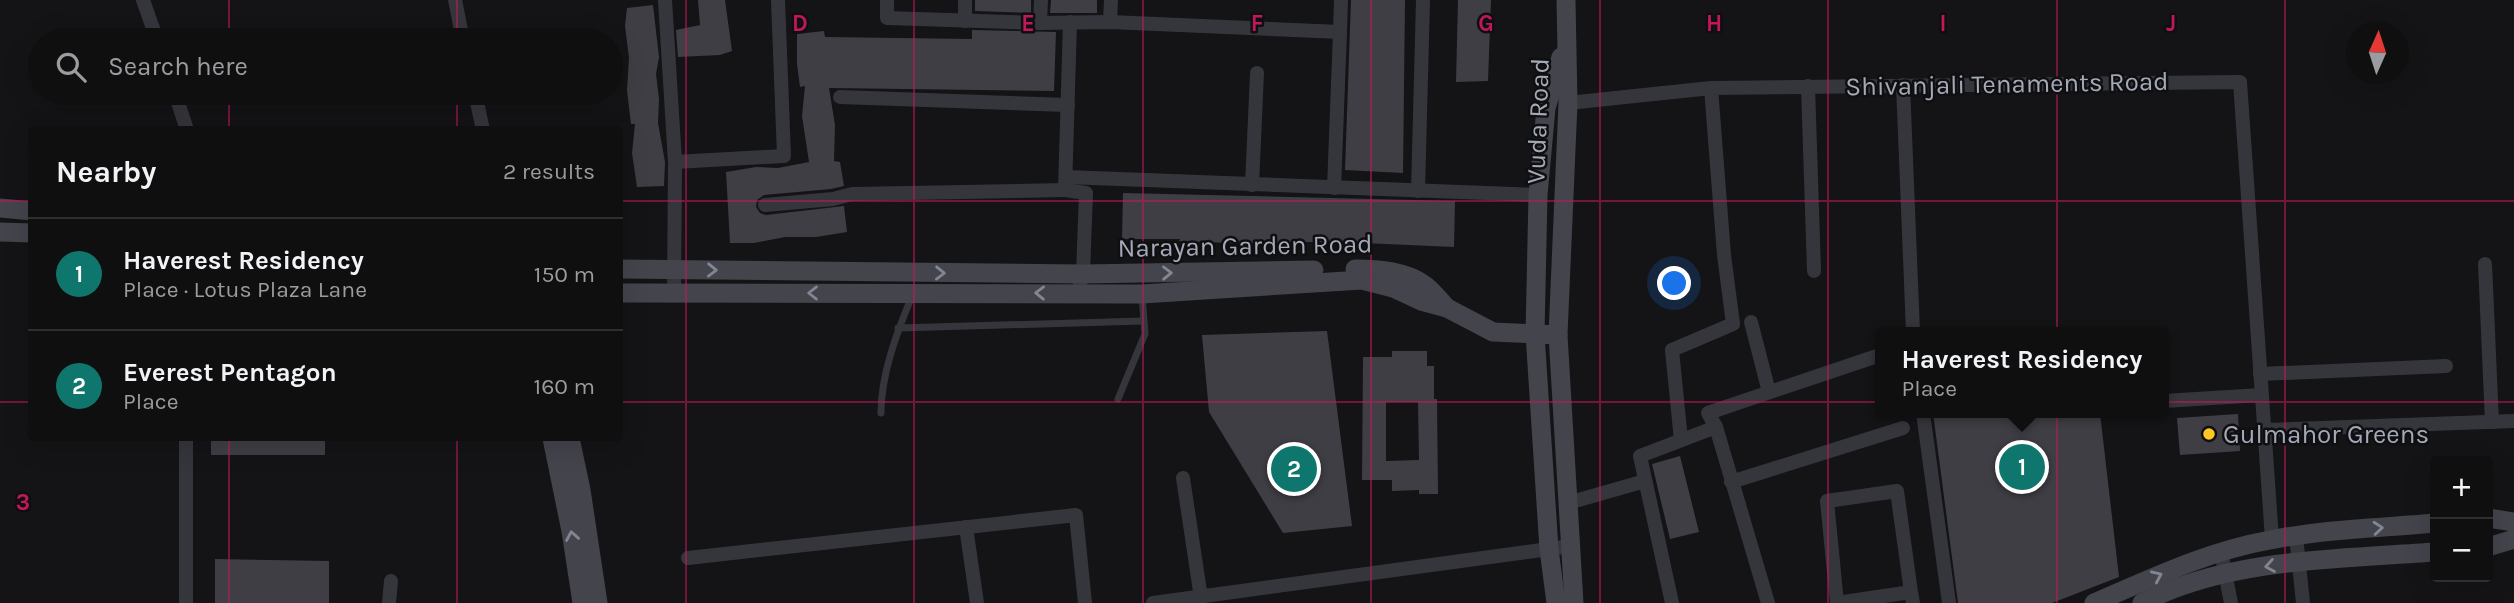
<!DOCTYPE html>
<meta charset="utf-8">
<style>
:root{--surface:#0f0f10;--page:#1d1d1e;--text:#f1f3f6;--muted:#9b9c9f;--line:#2f2f30;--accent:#0f766e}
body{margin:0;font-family:Karla,sans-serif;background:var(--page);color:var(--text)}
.controls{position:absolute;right:21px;bottom:21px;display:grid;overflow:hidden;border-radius:7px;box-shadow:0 7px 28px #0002}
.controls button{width:63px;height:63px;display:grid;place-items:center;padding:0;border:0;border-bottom:2px solid var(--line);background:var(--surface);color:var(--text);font:35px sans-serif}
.compass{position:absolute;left:2346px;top:21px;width:63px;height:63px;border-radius:50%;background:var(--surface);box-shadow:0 7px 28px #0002;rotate:3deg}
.you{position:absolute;left:1675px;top:284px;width:24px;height:24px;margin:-18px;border:5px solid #fff;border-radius:50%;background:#1a73e8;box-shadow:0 0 0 10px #1a73e833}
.badge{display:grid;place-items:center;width:46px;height:46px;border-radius:50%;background:var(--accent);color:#fff;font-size:23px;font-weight:700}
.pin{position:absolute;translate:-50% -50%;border:4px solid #fff;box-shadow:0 2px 7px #0006}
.popup{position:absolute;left:1875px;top:327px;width:294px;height:91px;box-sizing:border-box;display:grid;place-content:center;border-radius:7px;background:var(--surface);filter:drop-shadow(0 2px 5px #0005);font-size:23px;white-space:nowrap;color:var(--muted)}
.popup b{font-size:26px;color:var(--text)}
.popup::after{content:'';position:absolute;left:50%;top:100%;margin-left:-14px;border:14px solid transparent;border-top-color:var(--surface)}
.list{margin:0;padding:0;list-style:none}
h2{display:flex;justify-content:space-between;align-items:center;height:91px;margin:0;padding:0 28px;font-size:30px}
h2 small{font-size:23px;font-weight:400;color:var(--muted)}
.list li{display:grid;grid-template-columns:46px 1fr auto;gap:21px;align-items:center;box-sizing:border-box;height:112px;padding:0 28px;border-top:2px solid var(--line)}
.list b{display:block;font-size:26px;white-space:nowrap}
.list p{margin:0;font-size:23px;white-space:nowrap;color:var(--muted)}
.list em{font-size:23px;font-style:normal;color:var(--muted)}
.icon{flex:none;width:38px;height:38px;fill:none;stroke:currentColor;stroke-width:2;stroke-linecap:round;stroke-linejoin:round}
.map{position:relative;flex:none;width:2514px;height:603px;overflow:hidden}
.search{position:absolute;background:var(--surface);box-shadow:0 7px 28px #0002;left:28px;top:28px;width:595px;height:77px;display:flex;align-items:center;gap:18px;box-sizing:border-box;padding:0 24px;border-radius:38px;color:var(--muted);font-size:26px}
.panel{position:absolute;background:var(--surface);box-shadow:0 7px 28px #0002;left:28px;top:126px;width:595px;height:315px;border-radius:7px}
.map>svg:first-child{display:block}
.building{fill:#3e3e44;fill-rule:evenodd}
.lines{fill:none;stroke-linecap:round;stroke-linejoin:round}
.lane{stroke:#35353c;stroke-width:7}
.street{stroke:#35353c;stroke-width:14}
.secondary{stroke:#43444c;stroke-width:19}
.oneway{stroke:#828692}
.grid{fill:none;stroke:#c2185b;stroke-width:2;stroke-opacity:0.55}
.poi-dot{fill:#ffc724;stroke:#0f0f11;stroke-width:2.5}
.labels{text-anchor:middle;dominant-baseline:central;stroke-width:5;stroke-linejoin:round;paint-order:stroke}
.street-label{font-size:26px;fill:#a4a9b8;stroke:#0f0f11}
.poi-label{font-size:26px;fill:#a4a9b8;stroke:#0f0f11;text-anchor:start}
.grid-label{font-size:23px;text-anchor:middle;font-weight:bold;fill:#c2185b;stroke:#0f0f11;stroke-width:5;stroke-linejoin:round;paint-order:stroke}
</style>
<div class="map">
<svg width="2514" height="603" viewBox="0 0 2514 603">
<rect width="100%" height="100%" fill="#141416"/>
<g class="building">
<polygon points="698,0 725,0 732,51 720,55 678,57 676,30 700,25"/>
<polygon points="975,0 1031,0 1031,13 975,11"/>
<polygon points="1051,0 1097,0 1097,13 1050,13"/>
<polygon points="1351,0 1405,0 1403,173 1345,170"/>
<polygon points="1458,0 1491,0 1488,81 1456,82"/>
<polygon points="653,5 659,57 656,74 659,99 658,123 665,162 664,186 637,187 632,153 635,124 631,124 627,90 629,58 625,26 627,8"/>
<polygon points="972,30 1056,32 1054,91 829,88 835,125 834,161 840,162 844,186 831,189 764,195 757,200 756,207 760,213 766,215 844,206 847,232 816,237 785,237 754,243 730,243 726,172 756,167 778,168 809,162 802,116 805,86 800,87 797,64 797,34 824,31 825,37 972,39"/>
<polygon points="1123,193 1455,201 1454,247 1340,242 1286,242 1286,245 1179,241 1180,239 1122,239"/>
<polygon points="1327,331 1352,526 1283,533 1209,412 1202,335"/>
<path d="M1392 351H1427V366H1434V399H1437L1438 494H1419V490L1392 491V480H1362L1363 357H1392ZM1386 402H1418L1419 460 1386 461Z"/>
<polygon points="1933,413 2100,413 2119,577 2052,603 1958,603"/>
<polygon points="2238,414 2240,451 2180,455 2177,418"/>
<rect x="211" y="438" width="114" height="17"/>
<polygon points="1680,456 1699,532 1670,539 1652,464"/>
<polygon points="215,559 329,561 329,603 215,603"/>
</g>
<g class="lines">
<g class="lane">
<polyline points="898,328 1143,321"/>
<polyline points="1118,399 1145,334 1142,295"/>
<path d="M881 413C881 374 897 332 912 296"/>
</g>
<g class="street">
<polyline points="143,0 157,40"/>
<polyline points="455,0 463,40"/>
<polyline points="665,0 675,162 674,293"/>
<polyline points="887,0 887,18 1040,23 1110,22 1340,32 1341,0"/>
<polyline points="965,21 965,0"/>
<polyline points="1070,22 1065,190 1086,193 1083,274 1080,283"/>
<polyline points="1110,22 1111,0"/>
<polyline points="1040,23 1041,0"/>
<polyline points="1903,85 1913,332"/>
<polyline points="1808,86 1814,271"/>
<polyline points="175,93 187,130"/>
<polyline points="475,93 483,130"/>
<polyline points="840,97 1068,105"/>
<polyline points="1568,103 1711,88"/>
<polyline points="675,162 784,156 778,0"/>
<polyline points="1066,177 1538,195"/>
<polyline points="1252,185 1257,73"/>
<polyline points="1334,188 1340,32"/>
<polyline points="1418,191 1423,0"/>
<polyline points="765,205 833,199 852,194 1065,190"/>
<polyline points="2485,264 2492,422"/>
<polyline points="1751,322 1769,392"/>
<polyline points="2260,374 2446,366"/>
<polyline points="2164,401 2261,395"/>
<polyline points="1923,413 1949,603"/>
<polyline points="1716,427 1708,413 1880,355"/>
<polyline points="2264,430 2514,421"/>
<polyline points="1681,440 1672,350 1733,324 1724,255 1711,88 2240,82 2272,539"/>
<polyline points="1183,478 1201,598"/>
<polyline points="1731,482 1903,428"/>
<polyline points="1568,503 1645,481"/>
<polyline points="966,527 977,603"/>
<polyline points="2296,536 2303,603"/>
<polyline points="2221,552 2231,603"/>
<polyline points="688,558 1076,515 1085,603"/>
<polyline points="1911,592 1837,603 1827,501 1897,491 1911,592 1913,603"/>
<polyline points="186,603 186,438"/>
<polyline points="389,603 391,581"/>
<polyline points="1153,603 1571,546"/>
<polyline points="1672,603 1640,456 1716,427 1768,603"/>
</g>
<g class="secondary">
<polyline points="1566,0 1568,103 1558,335 1574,603"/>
<polyline points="0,208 32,211"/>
<polyline points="0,232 32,233"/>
<polyline points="620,269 1083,274 1314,270"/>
<path d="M1355 269C1378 269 1407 271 1426 286 1433 292 1440 300 1446 307"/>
<polyline points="620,293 1142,294 1362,280 1393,288 1421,301 1447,308 1493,332 1558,335"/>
<polyline points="552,438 571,531 582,603"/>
<polyline points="570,438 581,490 598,603"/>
<polyline points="2488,518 2514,522"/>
<polyline points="2488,547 2514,539"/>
<polyline points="1556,603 1549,549 1535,334 1538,195 1546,108 1561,57"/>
<path d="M2094 603C2152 578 2208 551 2270 540 2324 529 2381 528 2435 523"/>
<path d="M2142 603C2228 558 2340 559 2435 552"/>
</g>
</g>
<defs><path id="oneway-chevron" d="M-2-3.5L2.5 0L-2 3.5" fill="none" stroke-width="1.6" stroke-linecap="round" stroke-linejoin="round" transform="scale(1.75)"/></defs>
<g class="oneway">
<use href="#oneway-chevron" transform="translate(712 270) rotate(1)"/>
<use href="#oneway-chevron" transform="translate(940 273) rotate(1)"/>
<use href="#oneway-chevron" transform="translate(1167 273) rotate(-1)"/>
<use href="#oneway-chevron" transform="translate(813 293) rotate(180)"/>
<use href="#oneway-chevron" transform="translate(1040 293) rotate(-179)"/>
<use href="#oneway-chevron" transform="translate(2378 528) rotate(-5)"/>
<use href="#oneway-chevron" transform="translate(572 536) rotate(-100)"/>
<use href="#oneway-chevron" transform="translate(2270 566) rotate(170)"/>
<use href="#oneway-chevron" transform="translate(2157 576) rotate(-24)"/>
</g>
<path class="grid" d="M229 0V40M457 0V40M686 0V603M914 0V603M1143 0V603M1371 0V603M1600 0V603M1828 0V603M2057 0V603M2285 0V603M229 93V130M457 93V130M0 201H32M620 201H2514M0 402H32M620 402H2514M229 438V603M457 438V603"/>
<circle class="poi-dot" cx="2209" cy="434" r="7"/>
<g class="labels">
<g class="street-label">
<text transform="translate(2007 84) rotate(-1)">Shivanjali Tenaments Road</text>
<text transform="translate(1538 121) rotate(-88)">Vuda Road</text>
<text transform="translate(1245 246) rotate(-1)">Narayan Garden Road</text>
</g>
<g class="poi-label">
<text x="2223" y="434">Gulmahor Greens</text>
</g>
</g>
<g class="grid-label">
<text x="800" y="31">D</text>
<text x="1028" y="31">E</text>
<text x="1257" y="31">F</text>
<text x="1486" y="31">G</text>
<text x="1714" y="31">H</text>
<text x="1943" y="31">I</text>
<text x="2171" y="31">J</text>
<text x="23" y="510">3</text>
</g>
</svg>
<div class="controls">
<button>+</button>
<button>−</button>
</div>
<svg class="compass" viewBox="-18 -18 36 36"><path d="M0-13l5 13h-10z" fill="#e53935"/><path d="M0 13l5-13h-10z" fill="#9b9c9f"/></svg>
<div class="you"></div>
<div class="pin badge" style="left:2022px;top:467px">1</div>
<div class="popup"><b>Haverest Residency</b>Place</div>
<div class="pin badge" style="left:1294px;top:469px">2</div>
<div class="search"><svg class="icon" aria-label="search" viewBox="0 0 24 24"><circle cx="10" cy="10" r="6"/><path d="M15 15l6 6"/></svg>Search here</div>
<section class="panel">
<h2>Nearby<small>2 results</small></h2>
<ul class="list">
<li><span class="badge">1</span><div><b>Haverest Residency</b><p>Place · Lotus Plaza Lane</p></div><em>150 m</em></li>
<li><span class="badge">2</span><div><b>Everest Pentagon</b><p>Place</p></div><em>160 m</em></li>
</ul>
</section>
</div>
